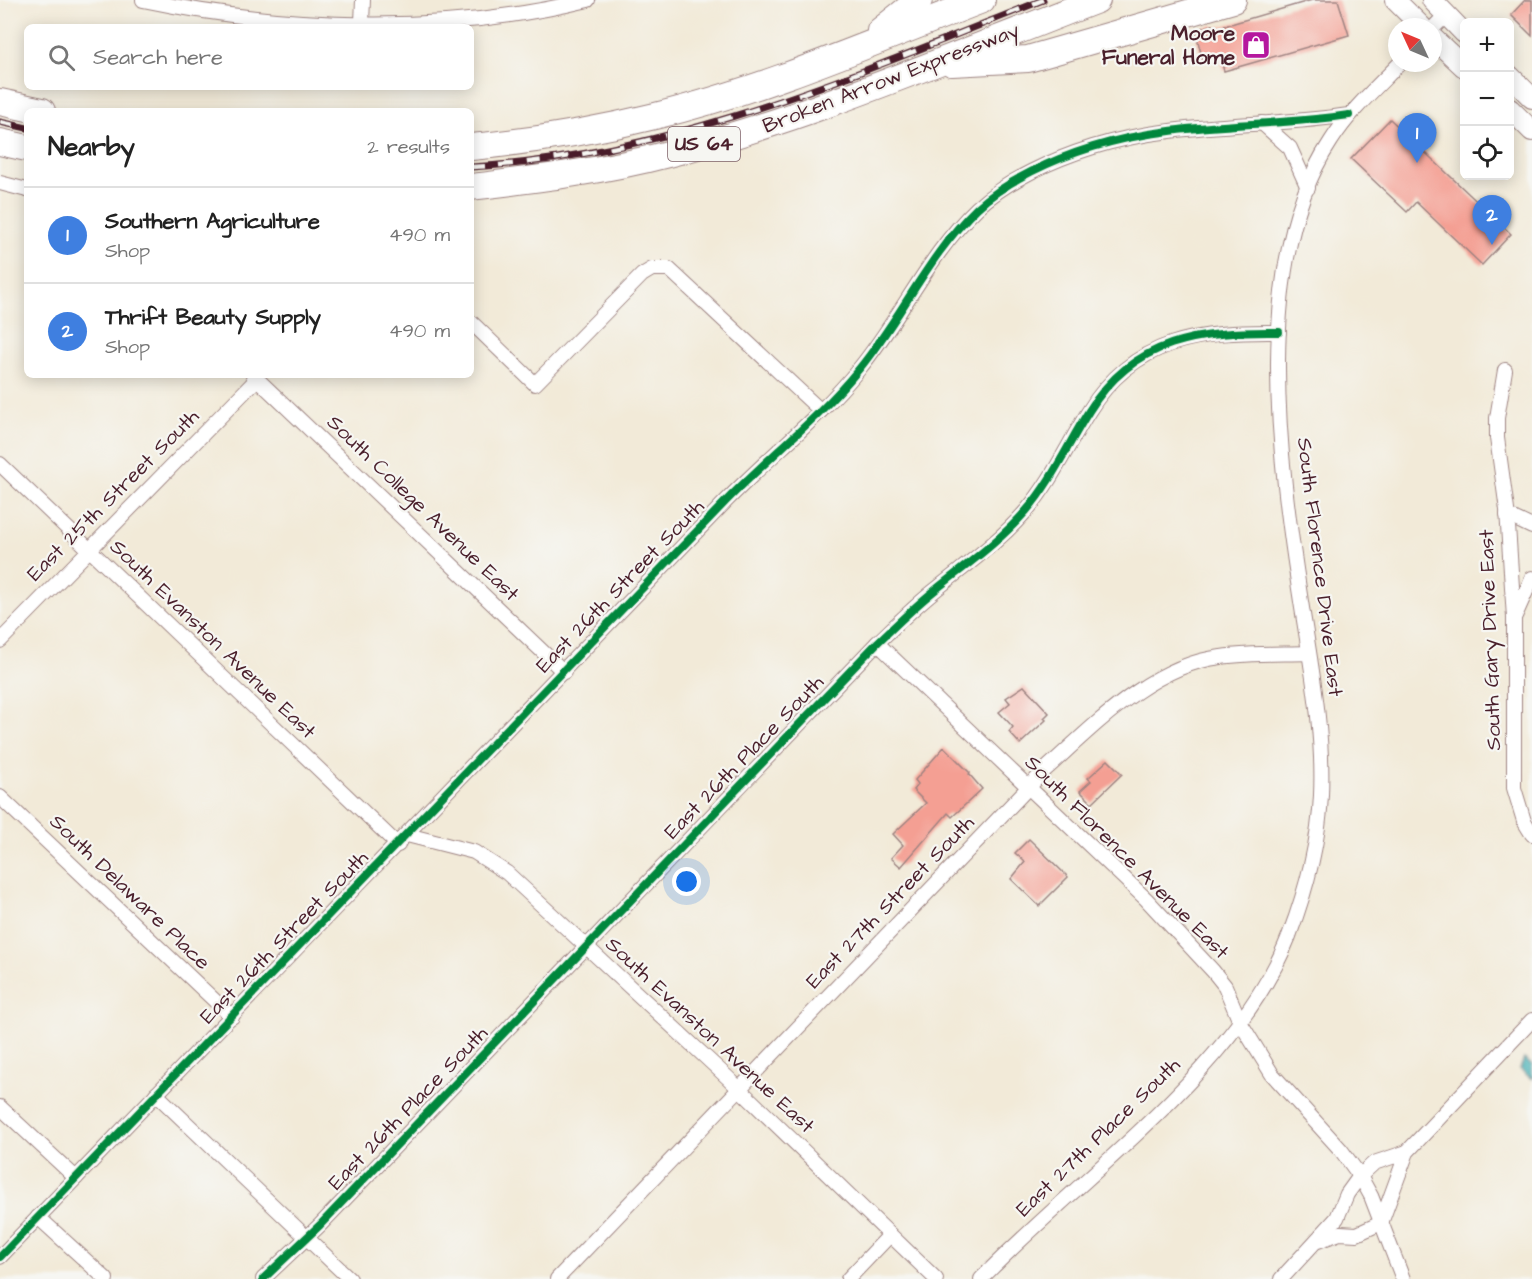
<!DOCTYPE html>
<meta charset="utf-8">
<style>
:root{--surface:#fff;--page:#f2f2f2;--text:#222;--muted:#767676;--line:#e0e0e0;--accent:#b5179e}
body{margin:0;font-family:"Architects Daughter",sans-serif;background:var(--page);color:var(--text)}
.controls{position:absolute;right:18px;top:18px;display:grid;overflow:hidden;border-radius:9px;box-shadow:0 3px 15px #0003}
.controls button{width:54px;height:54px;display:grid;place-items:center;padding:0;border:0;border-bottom:2px solid var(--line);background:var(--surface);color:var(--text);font:30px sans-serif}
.compass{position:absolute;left:1388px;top:18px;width:54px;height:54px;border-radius:50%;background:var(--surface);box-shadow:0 3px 15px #0003;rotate:314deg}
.you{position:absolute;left:687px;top:882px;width:21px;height:21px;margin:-15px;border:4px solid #fff;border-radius:50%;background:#1a73e8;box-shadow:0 0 0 9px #1a73e833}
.badge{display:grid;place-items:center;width:39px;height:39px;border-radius:50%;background:var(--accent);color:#fff;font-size:20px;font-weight:700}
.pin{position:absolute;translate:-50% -50px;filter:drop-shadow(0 2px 3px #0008)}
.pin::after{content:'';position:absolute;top:32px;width:21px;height:18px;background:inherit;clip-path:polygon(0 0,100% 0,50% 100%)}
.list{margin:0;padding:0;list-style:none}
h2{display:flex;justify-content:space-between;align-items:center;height:78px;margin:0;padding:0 24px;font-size:26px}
h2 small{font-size:20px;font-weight:400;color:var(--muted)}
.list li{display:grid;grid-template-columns:39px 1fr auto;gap:18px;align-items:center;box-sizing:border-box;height:96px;padding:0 24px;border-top:2px solid var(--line)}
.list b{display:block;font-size:22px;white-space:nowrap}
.list p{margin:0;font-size:20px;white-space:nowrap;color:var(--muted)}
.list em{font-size:20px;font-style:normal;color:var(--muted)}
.icon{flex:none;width:33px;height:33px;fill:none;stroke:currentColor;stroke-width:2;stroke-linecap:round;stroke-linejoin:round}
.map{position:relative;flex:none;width:1532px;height:1279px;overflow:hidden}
.search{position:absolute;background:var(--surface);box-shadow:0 3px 15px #0003;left:24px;top:24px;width:450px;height:66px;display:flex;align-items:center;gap:15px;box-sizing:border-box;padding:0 21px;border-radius:9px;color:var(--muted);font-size:22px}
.panel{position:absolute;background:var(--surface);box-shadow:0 3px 15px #0003;left:24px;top:108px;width:450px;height:270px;border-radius:9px}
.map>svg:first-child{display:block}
.water{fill:#3cadb3;stroke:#43666f;stroke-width:1.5}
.building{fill:#f49f93}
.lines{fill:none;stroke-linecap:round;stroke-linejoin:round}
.minor-casing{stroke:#9e8482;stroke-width:16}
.secondary-casing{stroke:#9e8482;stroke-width:22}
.motorway-casing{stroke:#9e8482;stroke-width:28}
.minor{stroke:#fff;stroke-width:14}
.secondary{stroke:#fff;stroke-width:20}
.motorway{stroke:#fff;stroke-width:26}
.rail-casing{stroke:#4a1f2b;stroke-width:7}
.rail{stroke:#f6f6f2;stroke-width:4.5;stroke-dasharray:14;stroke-linecap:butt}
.cycleway-casing{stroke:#f6f6f2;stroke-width:11}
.cycleway{stroke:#00873e;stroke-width:8}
.labels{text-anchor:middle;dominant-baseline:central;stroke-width:4.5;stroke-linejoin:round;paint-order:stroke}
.shield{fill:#f6f6f2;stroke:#7e6067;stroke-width:1.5}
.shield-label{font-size:20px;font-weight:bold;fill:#4a1f2b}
.poi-label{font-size:21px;font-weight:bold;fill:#4a1f2b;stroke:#f6f6f2;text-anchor:end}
.street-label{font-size:21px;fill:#4a1f2b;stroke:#f6f6f2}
</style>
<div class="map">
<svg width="1532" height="1279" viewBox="0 0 1532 1279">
<rect width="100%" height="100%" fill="#f6f6f2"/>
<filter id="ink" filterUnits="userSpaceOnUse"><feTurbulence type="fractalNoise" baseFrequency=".0167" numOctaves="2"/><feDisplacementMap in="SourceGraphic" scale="12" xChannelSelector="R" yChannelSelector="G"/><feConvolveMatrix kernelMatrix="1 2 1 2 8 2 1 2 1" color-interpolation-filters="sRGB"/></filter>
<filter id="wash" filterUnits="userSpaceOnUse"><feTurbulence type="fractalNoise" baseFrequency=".008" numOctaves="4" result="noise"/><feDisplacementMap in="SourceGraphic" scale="24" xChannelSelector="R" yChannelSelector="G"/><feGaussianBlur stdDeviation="1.35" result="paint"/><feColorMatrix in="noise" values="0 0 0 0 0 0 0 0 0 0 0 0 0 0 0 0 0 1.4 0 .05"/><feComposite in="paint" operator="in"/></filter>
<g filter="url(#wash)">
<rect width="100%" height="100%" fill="#f2ead8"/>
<polygon class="water" points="1524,1059 1532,1065 1532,1079 1520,1069"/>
<g id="blocks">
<g class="building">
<polygon points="1312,0 1338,0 1349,35 1224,71 1220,56 1203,61 1195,30 1213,25 1214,29"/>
<polygon points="1525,0 1532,0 1532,36 1511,15"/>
<polygon points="1390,119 1511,234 1482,265 1416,202 1407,212 1351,159"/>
<polygon points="1024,686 1049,713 1044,718 1046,720 1020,744 1009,732 1013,727 999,712 1010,703 1006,698"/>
<polygon points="944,747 970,773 969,774 982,789 952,817 948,813 901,867 891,858 903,845 893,834 926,803 913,790 918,784 915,780"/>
<polygon points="1108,760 1122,774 1092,803 1080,791 1091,781 1088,778"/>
<polygon points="1029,839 1068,877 1039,906 1011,879 1025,862 1015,853"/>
</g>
</g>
</g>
<g filter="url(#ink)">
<use href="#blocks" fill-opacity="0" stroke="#9e8482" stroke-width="1.5"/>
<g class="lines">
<g class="minor-casing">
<g id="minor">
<path d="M143 0C285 30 446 35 588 0"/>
<polyline points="362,22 363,0"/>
<polyline points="1433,28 1446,15"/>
<polyline points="1262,123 1290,148 1308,188"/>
<polyline points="0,183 27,190"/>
<polyline points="471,322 535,384 642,275 652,269 669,269 821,411"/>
<polyline points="1505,370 1497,418 1497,438 1507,510 1514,618 1514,788 1524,821 1532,834"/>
<polyline points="253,375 564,672"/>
<polyline points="0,464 398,845"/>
<polyline points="1507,515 1532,527"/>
<polyline points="1515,616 1532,578"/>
<polyline points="0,641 257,379"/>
<polyline points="877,643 1146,899 1213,971 1225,986 1240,1022 1272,1074 1341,1150 1360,1176 1371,1196 1403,1279"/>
<polyline points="0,797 232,1017"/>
<polyline points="407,835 474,852 507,873 727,1077 936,1279"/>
<polyline points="156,1094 350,1279"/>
<polyline points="0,1107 76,1178"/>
<polyline points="38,1217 106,1279"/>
<polyline points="1318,1241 1340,1233 1357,1234 1381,1223 1407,1152 1532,1020"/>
<path d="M0 1257 727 500C771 455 820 417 859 369 901 318 929 254 977 208 1007 180 1054 159 1093 147 1176 121 1264 128 1349 115"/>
<path d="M263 1279 320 1225 877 643C896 625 914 607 934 591 966 565 999 542 1026 511 1052 481 1068 444 1089 411 1134 338 1201 331 1279 332"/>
<path d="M557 1279 1046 769C1095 725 1152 665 1221 657 1250 653 1280 654 1309 653"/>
<polyline points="848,1279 890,1235"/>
<path d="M981 1279C1078 1178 1238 1068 1289 936 1306 891 1319 843 1321 795 1324 728 1310 661 1300 595 1279 461 1252 260 1331 141 1350 111 1376 88 1400 63"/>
<polyline points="1281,1279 1337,1218 1347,1194 1360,1176 1374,1163 1407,1152"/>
</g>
</g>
<g class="secondary-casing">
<g id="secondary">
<polyline points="1395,0 1422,27"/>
<polyline points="1432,0 1464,33"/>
<polyline points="1433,38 1464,67"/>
<polyline points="1510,76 1532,98"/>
<polyline points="1510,109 1532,131"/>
</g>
</g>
<g class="motorway-casing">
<g id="motorway">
<polyline points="880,31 919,0"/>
<polyline points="952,63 1028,59 1233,0"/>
<polyline points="0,102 42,111"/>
<polyline points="0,142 27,148"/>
<path d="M471 147C533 141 595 131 655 116 767 89 875 41 982 0"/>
<path d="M471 187C537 179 604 171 668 154 815 116 956 54 1097 0"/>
</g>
</g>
<use href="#minor" class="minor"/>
<use href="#secondary" class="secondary"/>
<use href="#motorway" class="motorway"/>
<g class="rail-casing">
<g id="rail">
<polyline points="0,122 27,128"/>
<path d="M471 167C669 157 861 72 1043 0"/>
</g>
</g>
<use href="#rail" class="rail"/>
<g class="cycleway-casing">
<g id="cycleway">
<path d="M0 1257 727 500C771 455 820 417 859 369 901 318 929 254 977 208 1007 180 1054 159 1093 147 1176 121 1264 128 1349 115"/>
<path d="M263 1279 320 1225 877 643C896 625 914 607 934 591 966 565 999 542 1026 511 1052 481 1068 444 1089 411 1134 338 1201 331 1279 332"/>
</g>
</g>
<use href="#cycleway" class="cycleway"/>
</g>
</g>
<defs>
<g id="shop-square" transform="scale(1.5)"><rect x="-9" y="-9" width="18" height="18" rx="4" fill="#b5179e" stroke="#f6f6f2"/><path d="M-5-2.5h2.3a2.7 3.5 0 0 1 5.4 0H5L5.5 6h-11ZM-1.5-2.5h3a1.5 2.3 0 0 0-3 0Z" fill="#fff"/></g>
</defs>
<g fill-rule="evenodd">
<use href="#shop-square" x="1256" y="45"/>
</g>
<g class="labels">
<rect class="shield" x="668" y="127" width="72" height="34" rx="4.5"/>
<g class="shield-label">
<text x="704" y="144">US 64</text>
</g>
<g class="poi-label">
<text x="1235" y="33">Moore<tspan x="1235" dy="24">Funeral Home</tspan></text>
</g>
<g class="street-label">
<text transform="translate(891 78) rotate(-21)">Broken Arrow Expressway</text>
<text transform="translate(113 495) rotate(-45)">East 25th Street South</text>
<text transform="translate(423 508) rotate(44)">South College Avenue East</text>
<text transform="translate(1320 567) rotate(83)">South Florence Drive East</text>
<text transform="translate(620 586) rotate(-46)">East 26th Street South</text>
<text transform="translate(213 639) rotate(44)">South Evanston Avenue East</text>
<text transform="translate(1490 640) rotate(-92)">South Gary Drive East</text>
<text transform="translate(744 757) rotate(-46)">East 26th Place South</text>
<text transform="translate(1127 857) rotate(45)">South Florence Avenue East</text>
<text transform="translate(130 892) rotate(44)">South Delaware Place</text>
<text transform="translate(890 902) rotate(-46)">East 27th Street South</text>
<text transform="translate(284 937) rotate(-46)">East 26th Street South</text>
<text transform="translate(710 1035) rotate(43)">South Evanston Avenue East</text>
<text transform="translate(408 1108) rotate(-46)">East 26th Place South</text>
<text transform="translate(1098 1137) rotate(-44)">East 27th Place South</text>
</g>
</g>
</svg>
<div class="controls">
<button>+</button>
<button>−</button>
<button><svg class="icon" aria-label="locate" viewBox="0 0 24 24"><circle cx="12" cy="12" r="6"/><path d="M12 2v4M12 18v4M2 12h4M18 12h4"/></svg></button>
</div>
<svg class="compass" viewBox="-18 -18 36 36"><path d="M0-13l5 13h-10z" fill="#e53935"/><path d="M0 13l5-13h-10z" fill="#767676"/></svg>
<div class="you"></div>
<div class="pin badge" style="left:1417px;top:163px;background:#3f7fe0">1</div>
<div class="pin badge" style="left:1492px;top:245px;background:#3f7fe0">2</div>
<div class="search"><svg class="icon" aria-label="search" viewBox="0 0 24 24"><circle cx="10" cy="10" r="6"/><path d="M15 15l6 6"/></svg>Search here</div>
<section class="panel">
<h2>Nearby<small>2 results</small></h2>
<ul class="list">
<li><span class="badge" style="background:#3f7fe0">1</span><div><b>Southern Agriculture</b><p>Shop</p></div><em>490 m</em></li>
<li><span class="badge" style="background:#3f7fe0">2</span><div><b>Thrift Beauty Supply</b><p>Shop</p></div><em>490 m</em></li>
</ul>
</section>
</div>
